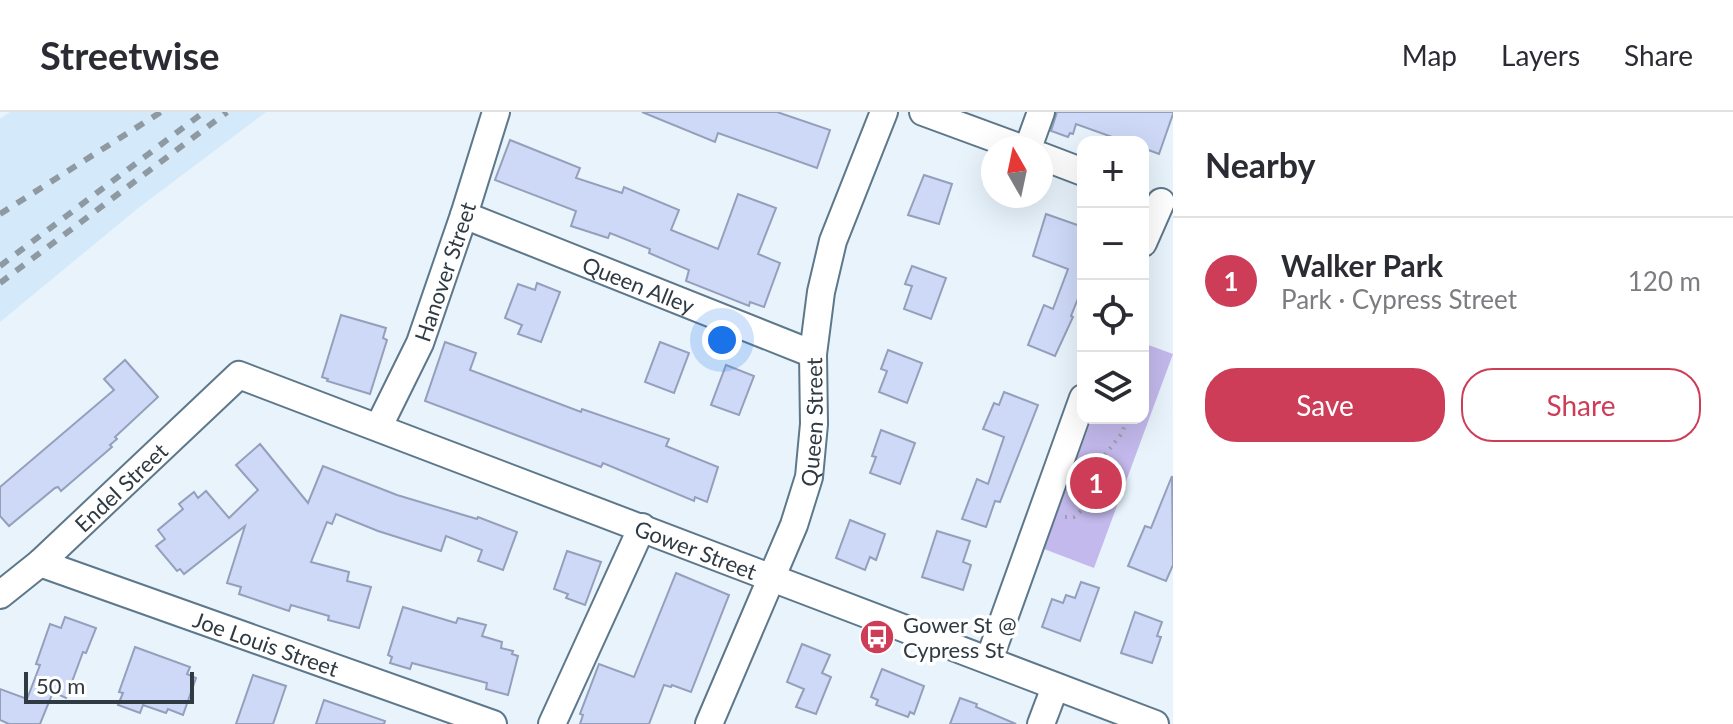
<!DOCTYPE html>
<meta charset="utf-8">
<style>
:root{--surface:#fff;--page:#f7f7f7;--text:#2b2b33;--muted:#7c7c81;--line:#e1e1e2;--accent:#cd3d58}
body{margin:0;font-family:Lato,sans-serif;background:var(--page);color:var(--text)}
.controls{position:absolute;right:24px;top:24px;display:grid;overflow:hidden;border-radius:16px;box-shadow:0 8px 32px #0002}
.controls button{width:72px;height:72px;display:grid;place-items:center;padding:0;border:0;border-bottom:2px solid var(--line);background:var(--surface);color:var(--text);font:40px sans-serif}
.compass{position:absolute;left:981px;top:24px;width:72px;height:72px;border-radius:50%;background:var(--surface);box-shadow:0 8px 32px #0002;rotate:351deg}
.scale{position:absolute;left:24px;bottom:20px;width:170px;box-sizing:border-box;padding-left:8px;border:4px solid #2f3a43;border-top:0;font-size:22px;line-height:28px;white-space:nowrap;color:#2f3a43;-webkit-text-stroke:6px #fff;paint-order:stroke}
.you{position:absolute;left:722px;top:228px;width:28px;height:28px;margin:-20px;border:6px solid #fff;border-radius:50%;background:#1a73e8;box-shadow:0 0 0 12px #1a73e833}
.badge{display:grid;place-items:center;width:52px;height:52px;border-radius:50%;background:var(--accent);color:#fff;font-size:26px;font-weight:700}
.pin{position:absolute;translate:-50% -50%;border:4px solid #fff;box-shadow:0 2px 8px #0006}
.list{margin:0;padding:0;list-style:none}
h2{display:flex;justify-content:space-between;align-items:center;height:104px;margin:0;padding:0 32px;font-size:34px}
h2 small{font-size:26px;font-weight:400;color:var(--muted)}
.list li{display:grid;grid-template-columns:52px 1fr auto;gap:24px;align-items:center;box-sizing:border-box;height:128px;padding:0 32px;border-top:2px solid var(--line)}
.list b{display:block;font-size:30px;white-space:nowrap}
.list p{margin:0;font-size:26px;white-space:nowrap;color:var(--muted)}
.list em{font-size:26px;font-style:normal;color:var(--muted)}
.actions{display:flex;gap:16px;padding:24px 32px}
.actions a{flex:1;padding:18px 0;border:2px solid var(--accent);border-radius:32px;text-align:center;font-size:28px;color:var(--accent)}
.actions .main{background:var(--accent);color:#fff}
.icon{flex:none;width:44px;height:44px;fill:none;stroke:currentColor;stroke-width:2;stroke-linecap:round;stroke-linejoin:round}
.map{position:relative;flex:none;width:1173px;height:612px;overflow:hidden}
header{display:flex;align-items:center;gap:48px;box-sizing:border-box;height:112px;padding:0 40px;background:var(--surface);border-bottom:2px solid var(--line)}
header strong{font-size:38px}
nav{display:flex;gap:44px;margin-inline-start:auto;font-size:28px}
main{display:flex}
aside{flex:1;background:var(--surface)}
.map>svg:first-child{display:block}
.built{fill:#d4e9fa}
.green{fill:#c3b9ec}
.building{fill:#cdd9f7;stroke:#949fbb;stroke-width:2}
.lines{fill:none;stroke-linecap:round;stroke-linejoin:round}
.minor-casing{stroke:#5d778b;stroke-width:30}
.path{stroke:#98a3ac;stroke-width:4;stroke-dasharray:2 6;stroke-linecap:butt}
.minor{stroke:#fff;stroke-width:26}
.rail{stroke:#8e99a2;stroke-width:6;stroke-dasharray:10 10;stroke-linecap:butt}
.labels{text-anchor:middle;dominant-baseline:central;stroke-width:7;stroke-linejoin:round;paint-order:stroke}
.street-label{font-size:22px;fill:#2f3a43;stroke:#fff}
.poi-label{font-size:22px;fill:#2f3a43;stroke:#fff;text-anchor:start}
</style>
<header>
<strong>Streetwise</strong>
<nav><a>Map</a><a>Layers</a><a>Share</a></nav>
</header>
<main>
<div class="map">
<svg width="1173" height="612" viewBox="0 0 1173 612">
<rect width="100%" height="100%" fill="#e8f3fc"/>
<polygon class="built" points="10,0 266,0 137,97 0,210 0,7"/>
<polygon class="green" points="1143,231 1173,242 1094,456 1044,437 1092,306 1143,306"/>
<g class="building">
<polygon points="642,0 777,0 830,18 817,56 718,21 715,30"/>
<polygon points="1057,0 1173,0 1173,2 1159,42 1143,36 1143,30 1126,30 1076,12 1073,22 1070,21 1068,25 1051,19"/>
<polygon points="510,28 580,56 576,66 622,81 624,75 679,98 671,118 718,137 738,82 776,96 758,142 780,151 764,195 750,190 749,194 686,169 689,158 649,141 650,137 610,121 608,126 571,114 576,99 495,68"/>
<polygon points="924,63 952,72 939,112 908,103"/>
<polygon points="1046,102 1083,115 1083,174 1071,204 1073,205 1055,244 1028,233 1044,193 1053,197 1068,157 1033,144"/>
<polygon points="912,154 946,166 931,207 904,197 912,174 905,172"/>
<polygon points="537,171 560,180 541,230 518,222 522,213 505,206 518,172 535,178"/>
<polygon points="341,203 386,216 383,226 387,228 370,282 327,269 328,267 322,265"/>
<polygon points="445,230 476,241 470,258 581,300 582,297 669,327 666,334 718,355 707,390 695,385 694,389 603,351 601,355 425,289"/>
<polygon points="660,230 689,241 674,281 645,270"/>
<polygon points="888,238 922,251 907,291 879,280 887,259 881,257"/>
<polygon points="125,248 158,285 115,325 117,327 110,333 112,335 61,379 58,375 55,376 9,414 0,404 0,375 114,278 104,267"/>
<polygon points="726,253 754,264 739,303 711,293"/>
<polygon points="1004,280 1038,293 1000,390 995,389 986,415 962,407 977,367 988,372 1004,325 983,317 994,291 999,293"/>
<polygon points="881,318 915,331 900,372 870,361 876,345 872,344"/>
<polygon points="260,332 308,391 323,354 397,383 477,407 478,405 517,420 503,458 478,449 482,438 446,424 441,439 378,419 336,402 332,412 327,410 311,450 349,460 347,469 371,475 359,516 328,508 329,504 291,493 289,499 239,482 241,475 227,471 245,414 184,462 180,457 177,459 156,434 165,427 158,418 183,397 179,392 194,380 198,386 206,379 229,406 258,378 236,353"/>
<polygon points="1172,364 1173,453 1166,469 1128,454 1145,414 1151,416"/>
<polygon points="850,408 885,422 876,448 870,445 865,458 836,446"/>
<polygon points="937,419 970,429 963,450 971,453 963,478 922,465"/>
<polygon points="567,439 601,450 585,493 566,486 568,482 554,477"/>
<polygon points="676,461 729,483 691,580 672,573 671,575 664,573 649,612 580,612 583,603 580,602 599,552 634,565"/>
<polygon points="1081,470 1099,476 1080,529 1042,515 1052,487 1063,491 1066,483 1075,486"/>
<polygon points="403,495 456,511 458,506 486,513 482,524 502,530 501,536 513,539 512,542 518,544 508,583 486,577 487,571 412,551 410,557 390,551 392,545 388,543"/>
<polygon points="1135,500 1162,510 1157,524 1161,525 1152,551 1121,541"/>
<polygon points="65,505 96,516 86,541 83,540 66,586 53,580 40,612 9,612 0,608 0,577 27,587 40,553 36,552 50,512 61,516"/>
<polygon points="802,532 830,543 822,561 831,565 816,602 796,595 804,577 787,570"/>
<polygon points="135,535 190,555 187,562 196,566 183,603 168,597 166,601 143,593 140,601 118,593 123,581 119,580"/>
<polygon points="882,557 924,574 914,602 910,600 908,605 876,593 878,588 871,585"/>
<polygon points="253,563 286,574 273,612 236,612"/>
<polygon points="960,586 977,592 976,595 1016,612 950,612"/>
<polygon points="324,588 385,609 384,612 316,612"/>
</g>
<g class="lines">
<g class="minor-casing">
<g id="minor">
<polyline points="923,0 1021,36"/>
<polyline points="1028,36 1041,0"/>
<polyline points="1041,44 1083,60"/>
<path id="s1" d="M464 103 813 242"/>
<polyline points="1143,131 1161,90"/>
<path id="s2" d="M379 314 420 231 464 103 496 0"/>
<path id="s3" d="M40 451 493 612"/>
<path id="s4" d="M0 483 40 451 239 263 1155 612"/>
<polyline points="989,548 1083,286"/>
<polyline points="552,612 642,415"/>
<path id="s5" d="M709 612 794 413 809 365 814 312 813 242 821 180 833 129 884 0"/>
<polyline points="1041,612 1055,575"/>
</g>
</g>
<g class="path">
<polyline points="1090,362 1122,321 1127,306"/>
<path d="M1065 405H1074C1090 392 1094 382 1090 362L1084 358"/>
</g>
<use href="#minor" class="minor"/>
<g class="rail">
<polyline points="0,102 161,0"/>
<polyline points="0,154 204,0"/>
<polyline points="0,171 227,0"/>
</g>
</g>
<defs>
<g id="bus-disc" transform="scale(1.8)"><circle r="9.5" fill="#cd3d58" stroke="#fff"/><path d="M-5-6H5V4H4V6H2V4H-2V6H-4V4H-5ZM-3.5-4V0h7V-4ZM-3.5 1.2v1.5H-2V1.2ZM2 1.2v1.5H3.5V1.2Z" fill="#fff"/></g>
</defs>
<g fill-rule="evenodd">
<use href="#bus-disc" x="877" y="525"/>
</g>
<g class="labels">
<g class="street-label">
<text stroke="none"><textPath href="#s2" startOffset="168">Hanover Street</textPath></text>
<text stroke="none"><textPath href="#s1" startOffset="188">Queen Alley</textPath></text>
<text stroke="none"><textPath href="#s5" startOffset="322">Queen Street</textPath></text>
<text stroke="none"><textPath href="#s4" startOffset="162">Endel Street</textPath></text>
<text stroke="none"><textPath href="#s4" startOffset="814">Gower Street</textPath></text>
<text stroke="none"><textPath href="#s3" startOffset="240">Joe Louis Street</textPath></text>
</g>
<g class="poi-label">
<text x="903" y="512">Gower St @<tspan x="903" dy="25">Cypress St</tspan></text>
</g>
</g>
</svg>
<div class="controls">
<button>+</button>
<button>−</button>
<button><svg class="icon" aria-label="locate" viewBox="0 0 24 24"><circle cx="12" cy="12" r="6"/><path d="M12 2v4M12 18v4M2 12h4M18 12h4"/></svg></button>
<button><svg class="icon" aria-label="layers" viewBox="0 0 24 24"><path d="M12 4l9 5-9 5-9-5zM3 14l9 5 9-5"/></svg></button>
</div>
<svg class="compass" viewBox="-18 -18 36 36"><path d="M0-13l5 13h-10z" fill="#e53935"/><path d="M0 13l5-13h-10z" fill="#7c7c81"/></svg>
<div class="scale">50 m</div>
<div class="you"></div>
<div class="pin badge" style="left:1096px;top:371px">1</div>
</div>
<aside>
<h2>Nearby<small></small></h2>
<ul class="list">
<li><span class="badge">1</span><div><b>Walker Park</b><p>Park · Cypress Street</p></div><em>120 m</em></li>
</ul>
<div class="actions"><a class="main">Save</a><a>Share</a></div>
</aside>
</main>
